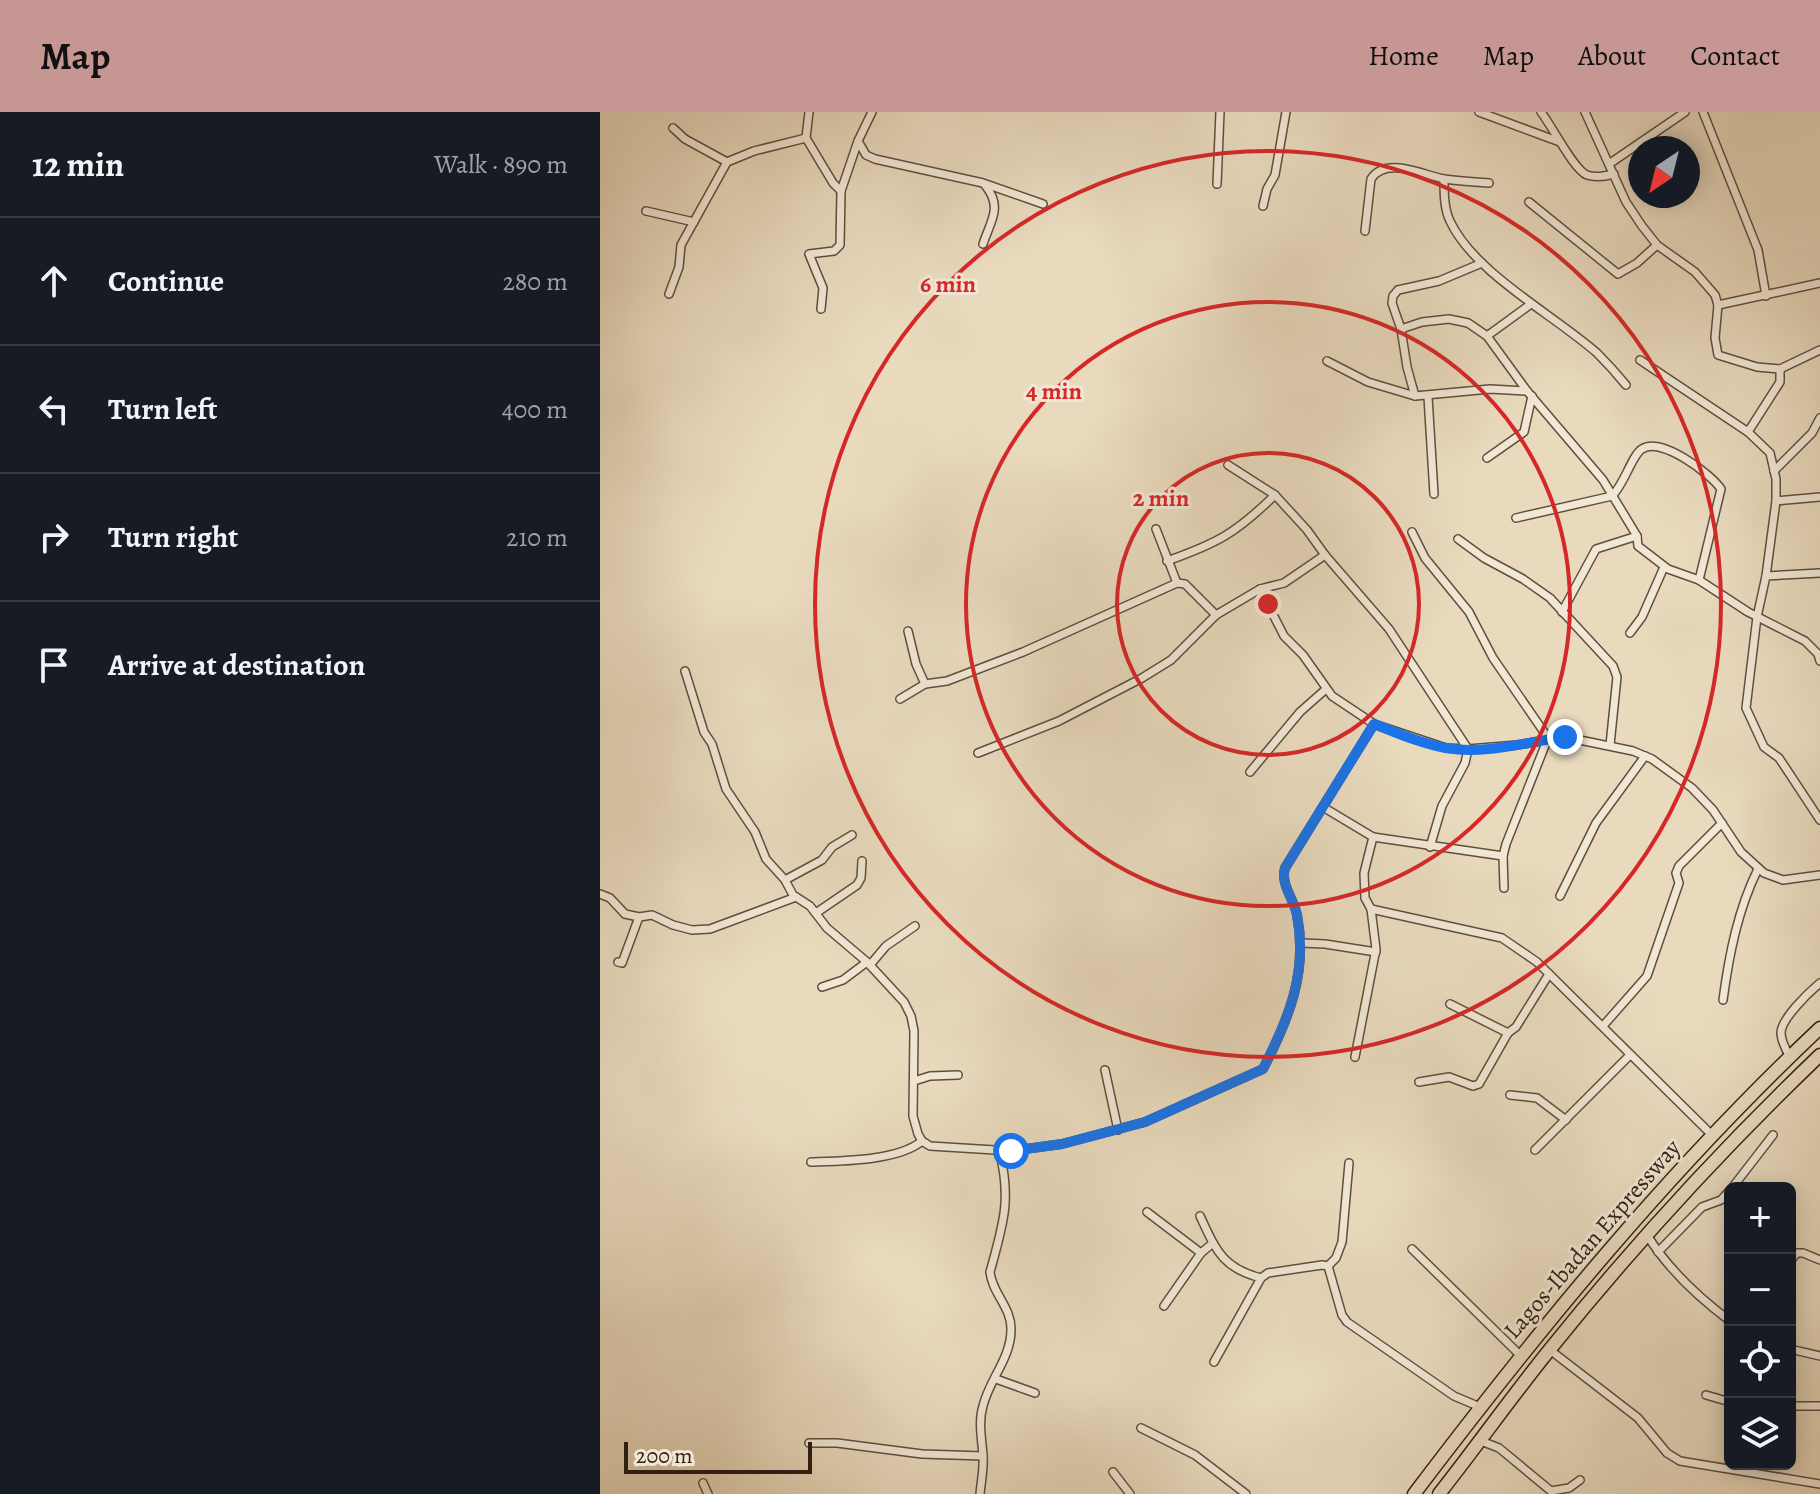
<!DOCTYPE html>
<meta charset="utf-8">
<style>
:root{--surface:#171b24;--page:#242831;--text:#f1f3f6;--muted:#9ea1a6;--line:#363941;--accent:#c59692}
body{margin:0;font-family:Alegreya,serif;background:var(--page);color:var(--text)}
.controls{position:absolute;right:24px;bottom:24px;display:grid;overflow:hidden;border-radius:12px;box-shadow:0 4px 20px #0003}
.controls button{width:72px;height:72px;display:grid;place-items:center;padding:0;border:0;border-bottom:2px solid var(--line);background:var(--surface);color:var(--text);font:40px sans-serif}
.compass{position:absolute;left:1028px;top:24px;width:72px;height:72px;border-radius:50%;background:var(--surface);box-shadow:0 4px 20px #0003;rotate:215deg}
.scale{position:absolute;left:24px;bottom:20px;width:188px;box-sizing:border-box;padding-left:8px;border:4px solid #322012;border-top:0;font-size:22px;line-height:28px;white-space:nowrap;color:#322012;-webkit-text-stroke:6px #f1e7d5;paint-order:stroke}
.stop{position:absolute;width:24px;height:24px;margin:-18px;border:6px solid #1a73e8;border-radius:50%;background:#fff}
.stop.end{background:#1a73e8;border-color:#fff;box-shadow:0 2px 8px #0008}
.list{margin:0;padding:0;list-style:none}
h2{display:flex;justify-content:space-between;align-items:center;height:104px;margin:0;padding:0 32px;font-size:34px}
h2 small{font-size:26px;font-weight:400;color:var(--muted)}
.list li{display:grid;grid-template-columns:52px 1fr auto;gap:24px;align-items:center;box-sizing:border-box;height:128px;padding:0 32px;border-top:2px solid var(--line)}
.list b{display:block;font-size:30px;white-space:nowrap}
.list em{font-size:26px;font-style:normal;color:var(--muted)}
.icon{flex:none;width:44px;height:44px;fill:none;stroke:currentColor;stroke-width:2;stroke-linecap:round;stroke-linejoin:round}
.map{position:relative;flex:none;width:1220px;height:1382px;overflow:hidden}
header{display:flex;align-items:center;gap:48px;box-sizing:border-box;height:112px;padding:0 40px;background:var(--accent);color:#111}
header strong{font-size:38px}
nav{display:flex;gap:44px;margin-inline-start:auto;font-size:28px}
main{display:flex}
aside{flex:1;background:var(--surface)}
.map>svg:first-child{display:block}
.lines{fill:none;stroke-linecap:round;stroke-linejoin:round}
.minor-casing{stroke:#604e3d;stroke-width:10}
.motorway-casing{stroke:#322012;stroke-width:15}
.minor{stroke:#f1e7d5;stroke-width:7}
.motorway{stroke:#e9dabe;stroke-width:12}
.route{stroke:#1a73e8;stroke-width:10}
.ring{fill:none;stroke:#d62828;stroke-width:4}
.labels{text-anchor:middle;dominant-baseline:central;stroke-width:6;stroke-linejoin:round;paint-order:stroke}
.street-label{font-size:24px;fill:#322012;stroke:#f1e7d5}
.centre{fill:#d62828;stroke:#f1e7d5;stroke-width:4}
.ring-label{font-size:24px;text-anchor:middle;font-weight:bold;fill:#d62828;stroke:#f1e7d5;stroke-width:6;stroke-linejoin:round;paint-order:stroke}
</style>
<header>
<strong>Map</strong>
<nav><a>Home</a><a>Map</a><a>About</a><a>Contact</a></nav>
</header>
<main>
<aside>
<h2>12 min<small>Walk · 890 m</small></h2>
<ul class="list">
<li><svg class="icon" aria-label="ahead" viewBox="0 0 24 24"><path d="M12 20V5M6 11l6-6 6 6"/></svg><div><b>Continue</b></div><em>280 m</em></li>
<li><svg class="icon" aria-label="left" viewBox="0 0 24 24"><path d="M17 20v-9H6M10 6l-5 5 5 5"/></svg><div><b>Turn left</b></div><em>400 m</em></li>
<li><svg class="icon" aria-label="right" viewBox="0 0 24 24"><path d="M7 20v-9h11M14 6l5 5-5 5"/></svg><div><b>Turn right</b></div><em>210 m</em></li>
<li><svg class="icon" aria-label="arrive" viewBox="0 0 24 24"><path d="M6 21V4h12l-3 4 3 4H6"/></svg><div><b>Arrive at destination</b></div></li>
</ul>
</aside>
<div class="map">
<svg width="1220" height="1382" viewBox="0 0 1220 1382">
<rect width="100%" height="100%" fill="#e9dabe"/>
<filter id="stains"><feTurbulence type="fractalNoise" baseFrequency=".0025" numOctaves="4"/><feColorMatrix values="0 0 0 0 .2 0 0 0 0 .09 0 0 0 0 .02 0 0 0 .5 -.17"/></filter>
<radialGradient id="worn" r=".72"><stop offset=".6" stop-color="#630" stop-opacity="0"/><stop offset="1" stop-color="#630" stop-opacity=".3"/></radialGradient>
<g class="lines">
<g class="minor-casing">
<g id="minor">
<polyline points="879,0 960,30"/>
<path d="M941 0C952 14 974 58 987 63 996 66 1005 64 1014 62"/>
<polyline points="985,0 1026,90 1042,114 1057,133 1095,160 1115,183 1118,193 1115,226 1118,243 1157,255 1180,257 1220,238"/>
<polyline points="1103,0 1158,138 1166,184"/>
<polyline points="73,16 85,27 127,50"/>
<polyline points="206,26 209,0"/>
<polyline points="258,29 266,43 275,47 383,71 443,92"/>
<polyline points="1009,52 1085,0"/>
<path d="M844 67C844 80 844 97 850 109 874 161 954 203 997 241 1007 251 1017 262 1026 273"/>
<polyline points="617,72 620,0"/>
<polyline points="929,90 1018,162 1037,151 1057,133"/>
<polyline points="663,94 667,77 675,63 686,0"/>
<polyline points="46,99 94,110"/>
<path d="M765 119 771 67C786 44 823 63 844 67 859 69 874 70 889 71"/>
<path d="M383 132C391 108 403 95 385 73"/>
<polyline points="69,182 79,155 81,133 127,50 154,39 206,26 233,71 241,79 258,29 272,0"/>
<polyline points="1118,193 1220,171"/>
<polyline points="221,197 223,176 209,142 234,139 240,133 241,79"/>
<polyline points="801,217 822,210 849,207 868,211 887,224 927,279 1003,368 1037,424 1038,434 1068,457 1099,468 1148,500 1205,529 1218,542 1220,549"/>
<polyline points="887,224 931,192"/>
<polyline points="1040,248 1148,320 1170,341 1176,367 1176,389 1166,464"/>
<polyline points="727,249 768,270 815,284 890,277 927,279"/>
<polyline points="815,284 807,255 801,217 792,191 793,184 798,178 839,169 882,151"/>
<polyline points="828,285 834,382"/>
<polyline points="1148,320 1180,270 1180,257"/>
<polyline points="887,346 924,320 932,284"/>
<polyline points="628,353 675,383 707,418 725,443 789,517 868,637 865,651 842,694 830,735"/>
<polyline points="1174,359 1212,321 1220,306"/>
<polyline points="1176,389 1220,385"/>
<path d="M916 406 1012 384C1025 371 1032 343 1042 337 1061 324 1111 362 1121 377L1099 468"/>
<polyline points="556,417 577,471"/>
<polyline points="812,420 825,446 869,500 893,546 948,626"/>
<polyline points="858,427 884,446 923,467 950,486 1013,554 1017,565 1010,633"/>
<path d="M567 449C618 431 636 421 675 383"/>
<polyline points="1220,461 1166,464 1157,505 1146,596 1164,635 1179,646 1220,708"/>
<polyline points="660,477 684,524 703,543 732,584 774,612 846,636 868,637 917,633 965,625 1033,639 1052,647 1092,676 1113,698 1141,740 1164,761 1183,768 1220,763"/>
<polyline points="962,500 996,437 1037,424"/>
<polyline points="308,519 316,552 325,572"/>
<polyline points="1030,521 1042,505 1064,455"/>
<path d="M85 559 104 620 112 632 126 677 155 720 166 747 185 768 193 783 210 794 227 816 267 850 304 890 311 904 314 919 313 1004 318 1022 322 1029 330 1034 411 1039 462 1032 545 1010 663 957C689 907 708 860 697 803 694 787 680 772 685 756L774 612"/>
<polyline points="300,587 325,572 347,569 423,540 577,471 585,472 616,503"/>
<polyline points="378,641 459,609 542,566 571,548 616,503 660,477 684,471 725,443"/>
<polyline points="650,660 700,600 726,577"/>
<polyline points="723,695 773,725 903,744"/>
<polyline points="185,768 222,748 232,735 252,723"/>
<polyline points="904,776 903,744 906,732 948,626"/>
<polyline points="0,782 10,786 25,802 39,805 52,803 73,813 92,818 110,817 196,785"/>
<polyline points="960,784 996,711 1045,644"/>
<polyline points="771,797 902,826 937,850 1112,1023"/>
<polyline points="216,801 257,773 261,766 262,749"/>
<polyline points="702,831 725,832 776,840"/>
<polyline points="18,850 22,851 39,805"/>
<polyline points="270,853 286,834 315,814"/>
<polyline points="222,875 243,868 267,850"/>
<path d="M1123 888C1129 843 1138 797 1158 757"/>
<polyline points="850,892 908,921 916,915 949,862"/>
<polyline points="1003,914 1047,864 1079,771 1076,761 1079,754 1122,711"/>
<polyline points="755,945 776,837 771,797 765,786 764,761 773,725"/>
<path d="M1190 945C1186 938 1181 929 1181 921 1181 907 1209 880 1220 871"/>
<polyline points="505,958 518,1018"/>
<polyline points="314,969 330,964 358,963"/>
<polyline points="819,970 849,965 873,974 879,972 908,921"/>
<polyline points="910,983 937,986 966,1008"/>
<polyline points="935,1038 1030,943"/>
<path d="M211 1050C241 1049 298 1049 322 1029"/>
<polyline points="1132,1076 1173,1023"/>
<polyline points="547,1100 601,1141"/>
<path d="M600 1104C616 1138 622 1156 661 1166"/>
<path d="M1047 1123C1068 1157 1098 1185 1130 1209"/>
<polyline points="812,1137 920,1243"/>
<polyline points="1058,1140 1102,1095 1121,1088 1130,1078"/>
<polyline points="1190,1149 1197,1141 1203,1141 1220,1148"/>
<polyline points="728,1154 742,1203 747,1210 854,1284 880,1295"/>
<polyline points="728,1154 736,1146 742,1130 749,1051"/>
<polyline points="564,1194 601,1141 613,1131"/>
<polyline points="1190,1237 1220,1244"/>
<polyline points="950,1238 1038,1306 1067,1341 1080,1349 1220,1372"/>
<polyline points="614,1250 661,1166 668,1161 722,1153 728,1154"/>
<polyline points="396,1267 435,1281"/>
<polyline points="1106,1283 1130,1290"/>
<polyline points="1190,1294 1220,1294"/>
<polyline points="541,1316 595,1343 646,1382"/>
<polyline points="881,1329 899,1336 951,1379 969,1376 980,1368"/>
<polyline points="209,1331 237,1331 322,1342 383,1344"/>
<polyline points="513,1360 530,1382"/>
<polyline points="103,1371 108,1382"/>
<path d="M380 1382C381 1370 384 1357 383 1344 382 1328 378 1310 383 1294 389 1268 411 1246 411 1218 412 1196 392 1181 390 1160 403 1113 412 1087 399 1038"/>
</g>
</g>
<g class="motorway-casing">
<g id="motorway">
<path d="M814 1382C939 1217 1069 1058 1220 916"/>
<path d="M839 1382C877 1334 912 1284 951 1236 1034 1133 1124 1035 1220 943"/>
</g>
</g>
<use href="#minor" class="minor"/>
<use href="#motorway" class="motorway"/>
</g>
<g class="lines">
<path class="route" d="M411 1039 462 1032 545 1010 663 957C689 906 708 860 697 803 694 787 680 772 685 756L774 612C797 621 822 632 846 636 885 643 926 630 965 625"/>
</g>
<g class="ring">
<circle cx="668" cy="492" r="151"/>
<circle cx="668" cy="492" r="302"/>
<circle cx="668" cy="492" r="453"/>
</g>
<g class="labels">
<g class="street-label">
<text transform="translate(992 1127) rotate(-49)">Lagos-Ibadan Expressway</text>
</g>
</g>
<circle cx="668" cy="492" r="12" class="centre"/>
<g class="ring-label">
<text x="348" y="180">6 min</text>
<text x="454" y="287">4 min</text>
<text x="561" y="394">2 min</text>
</g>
<rect width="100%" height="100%" filter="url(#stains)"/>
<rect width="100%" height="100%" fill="url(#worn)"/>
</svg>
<div class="controls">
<button>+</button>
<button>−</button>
<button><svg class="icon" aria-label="locate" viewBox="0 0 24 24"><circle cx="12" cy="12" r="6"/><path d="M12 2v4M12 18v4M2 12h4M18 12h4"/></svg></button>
<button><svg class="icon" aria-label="layers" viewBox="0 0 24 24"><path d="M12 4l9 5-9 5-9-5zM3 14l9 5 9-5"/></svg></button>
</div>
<svg class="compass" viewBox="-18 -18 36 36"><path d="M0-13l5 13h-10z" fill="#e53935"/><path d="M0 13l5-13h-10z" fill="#9ea1a6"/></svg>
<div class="scale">200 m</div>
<div class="stop" style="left:411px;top:1039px"></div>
<div class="stop end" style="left:965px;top:625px"></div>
</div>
</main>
